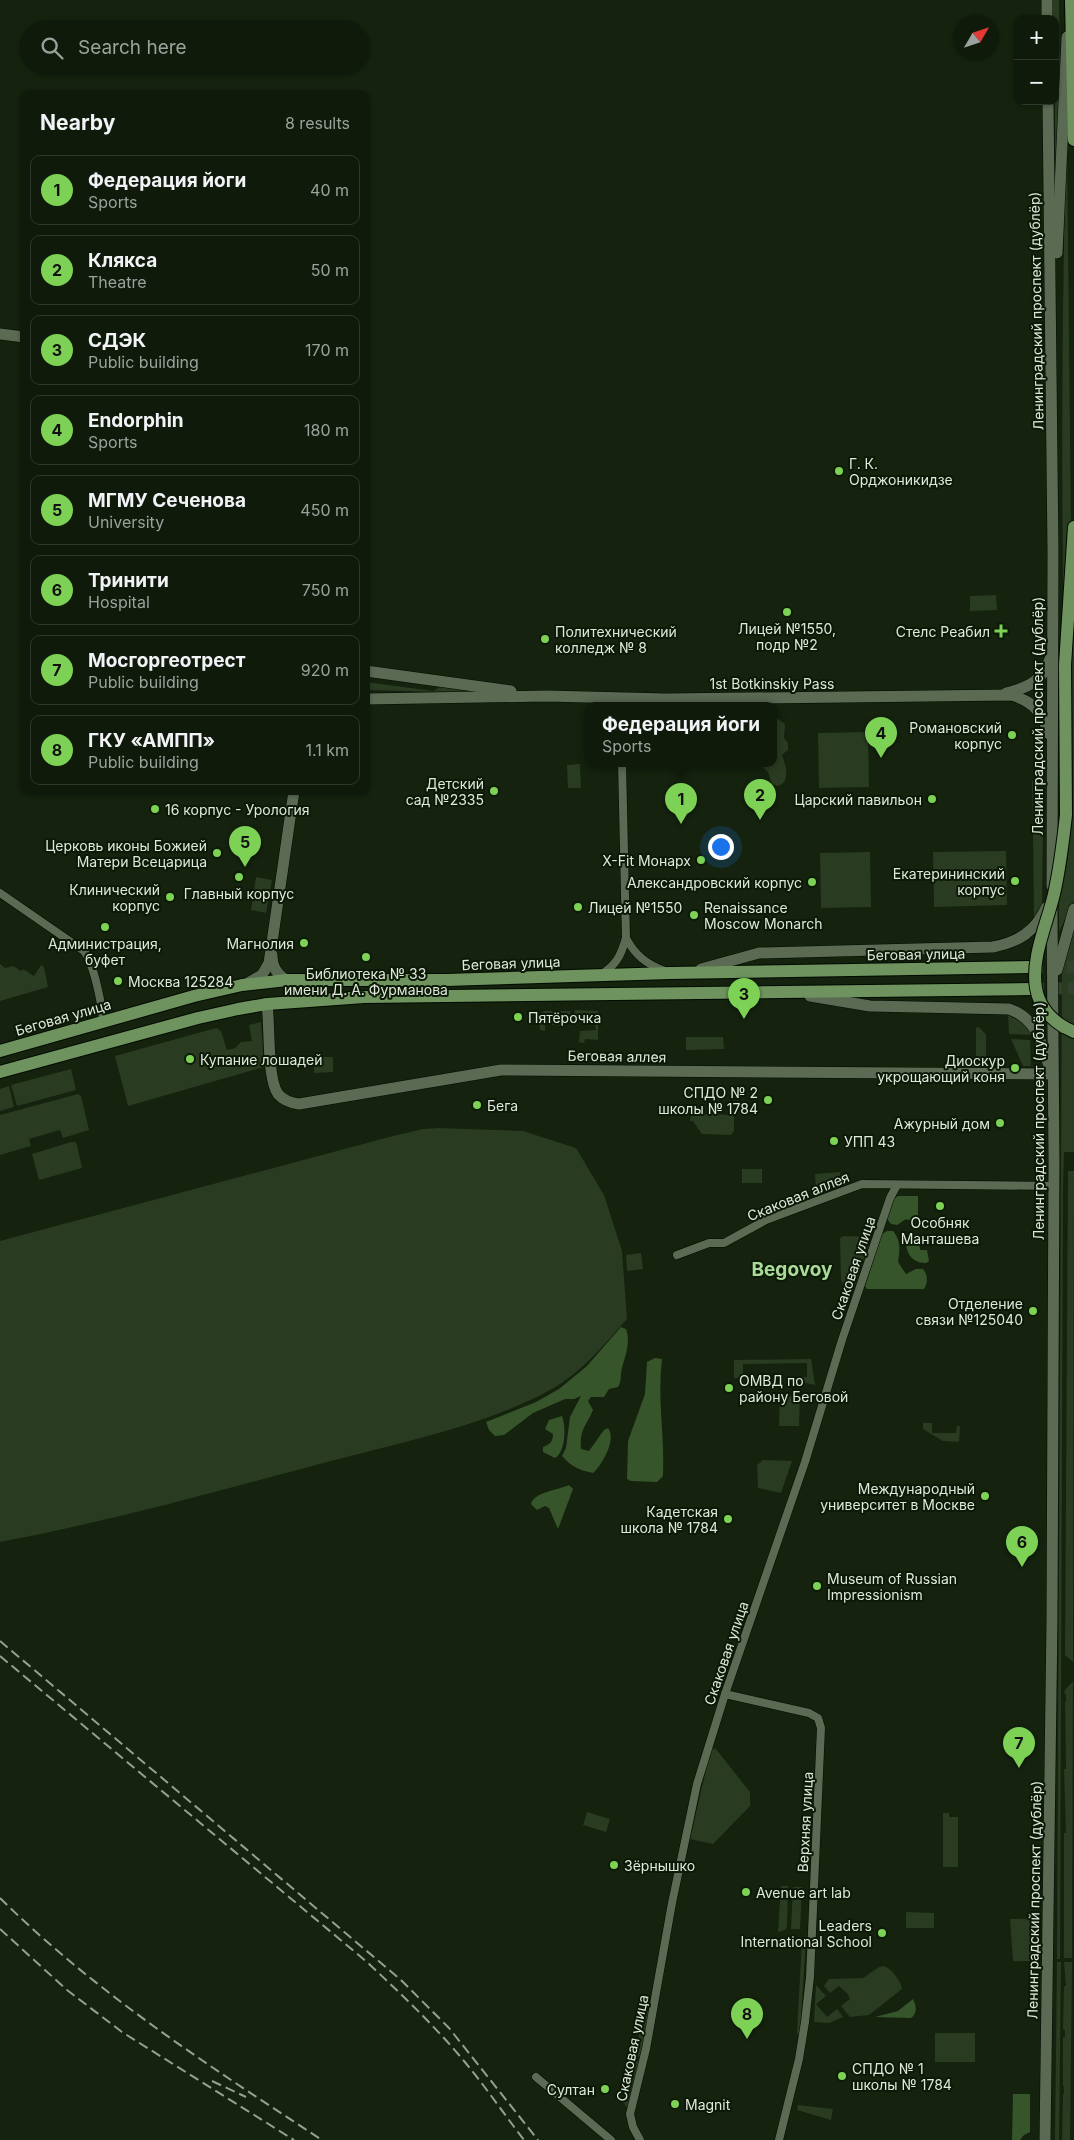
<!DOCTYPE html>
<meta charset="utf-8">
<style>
:root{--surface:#0f1a0a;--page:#1d2718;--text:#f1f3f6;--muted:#9ba19c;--line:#2f382b;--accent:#7dd154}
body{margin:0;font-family:Inter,sans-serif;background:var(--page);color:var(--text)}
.controls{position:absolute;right:15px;top:15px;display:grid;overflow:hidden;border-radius:10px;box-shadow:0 1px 4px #0004}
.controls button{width:45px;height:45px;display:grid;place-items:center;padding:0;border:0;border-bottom:1px solid var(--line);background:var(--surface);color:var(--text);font:25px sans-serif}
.compass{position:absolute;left:954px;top:15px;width:45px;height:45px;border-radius:50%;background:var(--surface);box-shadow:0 1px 4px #0004;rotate:51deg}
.you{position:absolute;left:720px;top:846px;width:18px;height:18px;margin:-12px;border:4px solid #fff;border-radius:50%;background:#1a73e8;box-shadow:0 0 0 8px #1a73e833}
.badge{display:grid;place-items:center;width:32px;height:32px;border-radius:50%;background:var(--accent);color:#111;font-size:16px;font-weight:700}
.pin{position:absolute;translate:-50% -41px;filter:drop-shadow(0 1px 2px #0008)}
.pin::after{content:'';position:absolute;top:26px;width:18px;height:15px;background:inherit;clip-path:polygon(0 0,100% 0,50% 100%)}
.popup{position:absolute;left:585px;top:702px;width:192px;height:65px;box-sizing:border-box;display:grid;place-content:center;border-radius:10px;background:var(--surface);filter:drop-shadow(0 1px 4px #0005);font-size:16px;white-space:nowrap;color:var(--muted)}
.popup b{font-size:19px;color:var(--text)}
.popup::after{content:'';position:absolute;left:50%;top:100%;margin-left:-10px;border:10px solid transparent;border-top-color:var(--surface)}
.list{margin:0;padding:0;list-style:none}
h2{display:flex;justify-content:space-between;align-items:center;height:65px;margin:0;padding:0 20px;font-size:21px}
h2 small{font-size:16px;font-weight:400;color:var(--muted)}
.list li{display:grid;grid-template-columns:32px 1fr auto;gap:15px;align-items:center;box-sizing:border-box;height:70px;margin:0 10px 10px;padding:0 10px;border:1px solid var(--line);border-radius:10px}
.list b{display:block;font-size:19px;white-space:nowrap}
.list p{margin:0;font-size:16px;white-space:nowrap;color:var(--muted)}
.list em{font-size:16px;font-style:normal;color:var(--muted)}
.icon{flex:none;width:28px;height:28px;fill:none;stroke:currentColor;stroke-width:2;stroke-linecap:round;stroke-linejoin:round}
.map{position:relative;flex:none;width:1074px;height:2140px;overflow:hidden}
.search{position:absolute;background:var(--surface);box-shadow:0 1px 4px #0004;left:20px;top:20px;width:350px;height:55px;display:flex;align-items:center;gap:12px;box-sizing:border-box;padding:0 18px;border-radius:28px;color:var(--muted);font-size:19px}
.panel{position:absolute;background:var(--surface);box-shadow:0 1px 4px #0004;left:20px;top:90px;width:350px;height:705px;border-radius:10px}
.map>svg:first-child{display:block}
.green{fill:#293b21}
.forest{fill:#37552a}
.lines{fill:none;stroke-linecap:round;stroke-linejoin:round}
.primary-tunnel{stroke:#32402d;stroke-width:12;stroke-dasharray:12 6;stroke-linecap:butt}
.street-casing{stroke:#020b00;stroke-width:9}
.secondary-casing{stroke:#020b00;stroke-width:12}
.primary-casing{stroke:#020b00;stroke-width:14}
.street{stroke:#5a6a53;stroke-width:8}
.secondary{stroke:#5a6a53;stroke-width:11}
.primary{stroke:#6f935f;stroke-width:12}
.rail{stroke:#95a090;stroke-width:2;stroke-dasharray:10 5;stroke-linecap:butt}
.primary-bridge-casing{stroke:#020b00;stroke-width:14;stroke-linecap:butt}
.primary-bridge{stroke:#6f935f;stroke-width:12}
.poi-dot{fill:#7dd154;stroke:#0b1906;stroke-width:2}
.labels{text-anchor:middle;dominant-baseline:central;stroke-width:4;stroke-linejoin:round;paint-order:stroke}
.street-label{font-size:14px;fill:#dfe8db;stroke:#0b1906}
.poi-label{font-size:14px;fill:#dfe8db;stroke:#0b1906;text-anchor:end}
.district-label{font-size:19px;font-weight:bold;fill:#abd998;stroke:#0b1906}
</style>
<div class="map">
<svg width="1074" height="2140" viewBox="0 0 1074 2140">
<rect width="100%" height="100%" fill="#14220e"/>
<g class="green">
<polygon points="1053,0 1059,0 1060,86 1055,215 1055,19 1053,19"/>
<path d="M1066 145H1067L1071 533 1064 645C1061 478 1062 312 1066 145Z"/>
<polygon points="1074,562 1074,900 1059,932 1059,901 1066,869 1073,815 1072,648"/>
<polygon points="996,595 997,610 970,611 970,596"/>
<polygon points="366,682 433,691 440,687 489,693 366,690"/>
<path d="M778 719 785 724 784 738 788 743V750L782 755C786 766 791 783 777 786L772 784 768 772 758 763H774V720Z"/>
<polygon points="868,732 869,787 819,788 818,733"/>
<polygon points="580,764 581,788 568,788 567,765"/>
<polygon points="1032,781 1036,781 1036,786 1039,786 1042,821 1033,821"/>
<polygon points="1033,831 1043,831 1042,905 1034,920"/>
<polygon points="1006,851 1007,905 934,907 933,852"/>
<polygon points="870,852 871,907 821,908 820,853"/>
<polygon points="256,877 272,880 266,913 251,910"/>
<polygon points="1074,923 1074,1152 1064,1152 1063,1189 1060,1959 1057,1959 1062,971"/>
<polygon points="0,964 5,968 13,966 21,971 23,969 34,976 41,965 44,967 48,987 0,1001"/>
<polygon points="575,1010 598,1011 598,1040 585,1039 584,1043 579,1042 580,1031 596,1030 594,1019 591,1018 590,1015 579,1014 579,1021 573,1018"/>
<polygon points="544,1011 570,1011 571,1017 559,1018 561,1026 545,1024 545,1031 540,1030 539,1015"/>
<polygon points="1008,1015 1023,1023 1032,1035 1009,1034"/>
<polygon points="261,1022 264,1067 128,1106 115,1056 216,1028 221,1031 227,1050 235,1048 241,1042 252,1041 249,1025"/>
<polygon points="976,1027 980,1028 986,1035 986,1060 983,1068 947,1069 947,1059 976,1059"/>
<polygon points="686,1037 723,1037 724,1049 686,1050"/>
<polygon points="1011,1039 1030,1040 1031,1066 1023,1066"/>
<polygon points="333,1057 333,1072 314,1073 314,1057"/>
<polygon points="71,1069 76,1090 17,1106 11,1085"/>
<polygon points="9,1086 14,1107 0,1111 0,1089"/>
<polygon points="78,1094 81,1096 89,1130 63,1138 60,1130 29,1139 31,1146 0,1155 0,1115"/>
<polygon points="691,1114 734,1115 734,1131 731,1135 702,1134 693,1121 690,1121"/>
<path d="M439 1128 523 1131 576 1148 604 1195 622 1251 627 1319C604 1345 581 1373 550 1390 482 1427 405 1441 331 1461 221 1490 112 1521 0 1542V1241L393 1136 423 1129Z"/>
<polygon points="71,1142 75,1142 77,1145 82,1168 39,1180 32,1154"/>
<rect x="742" y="1169" width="20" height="14"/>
<polygon points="1068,1171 1074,1171 1073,1662 1065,1655"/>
<polygon points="840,1172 841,1181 816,1190 815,1174"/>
<polygon points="843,1236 871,1237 854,1288 843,1284 841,1280 840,1238"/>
<polygon points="641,1253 643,1269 627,1271 626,1255"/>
<polygon points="811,1359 815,1385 797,1381 797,1377 807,1377 807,1363 743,1364 743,1378 734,1378 734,1360"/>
<polygon points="780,1396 800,1397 799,1426 779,1426"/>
<polygon points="923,1423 932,1423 932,1433 956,1433 957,1426 960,1426 959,1442 943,1441 923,1429"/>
<polygon points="763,1460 792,1461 781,1493 758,1488 757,1465"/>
<polygon points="1073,1681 1072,1958 1064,1958 1064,1833 1066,1833 1064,1769 1066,1769 1065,1702 1066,1701 1066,1694 1064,1694 1065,1690"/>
<polygon points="711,1748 716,1749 750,1792 750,1806 713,1844 690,1839"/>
<polygon points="587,1812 610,1819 606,1832 583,1825"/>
<polygon points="943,1813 949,1813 949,1817 958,1817 958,1867 943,1867"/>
<polygon points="781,1886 788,1886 787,1926 785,1930 778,1932"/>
<polygon points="793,1887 802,1887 800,1929 791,1929"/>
<polygon points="906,1912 934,1913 934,1928 906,1928"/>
<polygon points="1010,1919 1032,1919 1033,1961 1013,1961"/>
<polygon points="802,1940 806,1940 800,2033 799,2035 797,2033"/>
<polygon points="1057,1962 1061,1962 1059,2140 1055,2140"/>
<polygon points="1064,1962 1072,1962 1070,2140 1062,2140 1063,2094 1064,2094 1064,2087 1063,2086 1063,2037 1065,2037 1065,2030 1063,2029 1064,1986 1066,1986"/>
<path d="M884 1966C892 1969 901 1981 902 1989L869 2015 850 2017 841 2006 850 1999 847 1993 839 1986 830 1993 824 1986 829 1979 863 1978 879 1967Z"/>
<polygon points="816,1985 826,1996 816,2004 827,2017 837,2009 843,2017 829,2023 814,2022"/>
<polygon points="646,2009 649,2011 641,2056 639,2057 635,2055 644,2011"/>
<rect x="935" y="2033" width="40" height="29"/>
<polygon points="634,2061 638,2061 639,2064 628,2106 626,2107 623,2101"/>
<polygon points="798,2105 833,2109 831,2120 797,2110"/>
</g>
<g class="forest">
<polygon points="898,1196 918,1196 918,1216 914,1222 906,1219 897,1225 891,1224 887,1219 893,1199"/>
<path d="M887 1231H893C901 1241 900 1250 898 1262L906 1274 916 1269H923C928 1275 928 1283 924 1289H867L865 1286 882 1234Z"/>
<path d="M913 1233 918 1236 920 1250H927L929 1261 926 1263C911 1263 905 1252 906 1237Z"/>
<path d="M621 1327 626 1329C631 1342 625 1356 622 1368 620 1375 622 1381 618 1387L609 1389 604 1397H591L588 1401 593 1410C587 1425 579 1429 581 1449L589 1451 604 1430 608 1428C617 1439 602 1465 593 1473 579 1470 572 1467 562 1456L566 1448 570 1417 581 1396 574 1399H565L533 1413 504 1435 495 1436 489 1430 486 1422 536 1402 559 1389 587 1366Z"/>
<path d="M655 1358 662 1359C657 1398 665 1437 663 1476L657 1482 631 1481 627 1479 628 1441 645 1394 647 1362Z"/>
<path d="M562 1416C566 1426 566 1452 555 1458L543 1452V1447C550 1444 553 1442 553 1434L545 1429 549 1420Z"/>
<path d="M569 1485 573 1489 558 1529 549 1508 545 1506 537 1510 531 1504C534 1492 558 1490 569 1485Z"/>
<path d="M913 1999C916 2005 918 2013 911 2018L875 2017 898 2011Z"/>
<polygon points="1013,2094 1030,2094 1030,2132 1024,2135 1020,2140 1012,2140"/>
</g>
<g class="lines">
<g class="primary-tunnel">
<polyline points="1031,967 1074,967"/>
<polyline points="1032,989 1074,988"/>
</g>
<g class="street-casing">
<g id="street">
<path d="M0 893 84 951C94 964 102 1005 103 1021"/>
<path d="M626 938C635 955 646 964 665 971"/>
<path d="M602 974C617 964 621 955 626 938L622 763"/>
<polyline points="677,1255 709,1243 724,1243 766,1220 862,1184 1054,1186"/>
<polyline points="725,1694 809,1713 818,1718 821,1728 810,1977 805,2022 799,2059 779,2140"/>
<polyline points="536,2077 611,2140"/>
<polyline points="640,2140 633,2127 630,2114 646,2049 672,1903 697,1784 725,1694 805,1462 842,1340 890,1198 897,1185"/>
</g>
</g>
<g class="secondary-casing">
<g id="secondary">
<polyline points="1047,0 1047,19"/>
<polyline points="1048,101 1053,552 1052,886"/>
<polyline points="1057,253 1067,37"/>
<polyline points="0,334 24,337"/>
<polyline points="366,671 511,691"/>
<path d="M1006 693C1027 688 1043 681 1050 659"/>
<path d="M366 699 547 696 666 699 1011 695C1033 701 1043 713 1049 734"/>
<path d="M272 955C272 966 277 975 287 980"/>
<path d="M701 969 759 953 993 947C1018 942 1035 932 1046 908"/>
<polyline points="1057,970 1074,909"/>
<polyline points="248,983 262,975 269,963 294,791"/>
<path d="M810 996 870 1006 1009 1009C1036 1018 1041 1042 1049 1066"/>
<path d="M267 1004C270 1025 267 1079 278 1094 283 1100 291 1103 299 1104L501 1070 1053 1074"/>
<polyline points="1045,2140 1052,1620 1054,1160 1052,909"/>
</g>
</g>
<g class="primary-casing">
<g id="primary">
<polyline points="1071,0 1074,140"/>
<polyline points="1066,815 1065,665 1074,527"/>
<polyline points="1064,1027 1074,1032"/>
<polyline points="0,1051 194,996 242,985 287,980 446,980 670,973 1031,967"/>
<polyline points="0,1072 198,1018 238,1009 267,1004 364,997 1032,989"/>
</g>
</g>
<use href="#street" class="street"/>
<use href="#secondary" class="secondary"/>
<use href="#primary" class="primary"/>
<g class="rail">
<polyline points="0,1641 401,1980 449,2028 538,2140"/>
<path d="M0 1656 367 1962C401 1994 434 2025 464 2061 485 2086 504 2114 524 2140"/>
<path d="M0 1898C96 1993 209 2066 322 2140"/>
<polyline points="0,1929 67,1990 122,2032 294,2140"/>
<polyline points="212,2081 246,2097"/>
</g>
<g class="primary-bridge-casing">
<path id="primary-bridge" d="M1064 1027C1049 1018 1039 1006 1036 988 1031 957 1047 924 1054 894 1060 868 1063 842 1066 815"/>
</g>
<use href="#primary-bridge" class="primary-bridge"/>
</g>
<g class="poi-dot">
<circle cx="839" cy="471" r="5"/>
<circle cx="787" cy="612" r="5"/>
<path d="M998.5 623.5h5v5h5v5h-5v5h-5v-5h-5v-5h5z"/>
<circle cx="545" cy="639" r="5"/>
<circle cx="1012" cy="735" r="5"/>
<circle cx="494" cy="791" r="5"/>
<circle cx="932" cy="799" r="5"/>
<circle cx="155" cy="809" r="5"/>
<circle cx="217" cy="853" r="5"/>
<circle cx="701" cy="860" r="5"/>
<circle cx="239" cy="877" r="5"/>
<circle cx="1015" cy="881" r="5"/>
<circle cx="812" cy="882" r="5"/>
<circle cx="170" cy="897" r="5"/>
<circle cx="578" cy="907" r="5"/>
<circle cx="694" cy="915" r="5"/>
<circle cx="105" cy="927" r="5"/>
<circle cx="304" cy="943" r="5"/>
<circle cx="366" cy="957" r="5"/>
<circle cx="118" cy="981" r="5"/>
<circle cx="518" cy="1017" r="5"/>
<circle cx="190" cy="1059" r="5"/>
<circle cx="1015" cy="1068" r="5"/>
<circle cx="768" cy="1100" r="5"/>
<circle cx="477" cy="1105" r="5"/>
<circle cx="1000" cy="1123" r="5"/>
<circle cx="834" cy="1141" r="5"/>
<circle cx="940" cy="1206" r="5"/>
<circle cx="1033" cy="1311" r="5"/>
<circle cx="729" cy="1388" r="5"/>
<circle cx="985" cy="1496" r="5"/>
<circle cx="728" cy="1519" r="5"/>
<circle cx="817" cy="1586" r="5"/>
<circle cx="614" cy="1865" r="5"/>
<circle cx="746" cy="1892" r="5"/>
<circle cx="882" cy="1933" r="5"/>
<circle cx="842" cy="2076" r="5"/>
<circle cx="605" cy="2089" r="5"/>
<circle cx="675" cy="2104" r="5"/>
</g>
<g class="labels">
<g class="street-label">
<text transform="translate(1036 311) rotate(-91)">Ленинградский проспект (дублёр)</text>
<text x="772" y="683">1st Botkinskiy Pass</text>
<text transform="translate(1037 716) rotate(-90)">Ленинградский проспект (дублёр)</text>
<text transform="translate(916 954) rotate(-1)">Беговая улица</text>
<text transform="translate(511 963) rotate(-2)">Беговая улица</text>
<text transform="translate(63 1017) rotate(-16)">Беговая улица</text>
<text transform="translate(617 1056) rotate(1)">Беговая аллея</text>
<text transform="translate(1038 1121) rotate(-90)">Ленинградский проспект (дублёр)</text>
<text transform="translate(798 1196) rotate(-22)">Скаковая аллея</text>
<text transform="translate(853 1268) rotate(-71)">Скаковая улица</text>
<text transform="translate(726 1653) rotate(-71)">Скаковая улица</text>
<text transform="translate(805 1822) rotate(-87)">Верхняя улица</text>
<text transform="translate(1034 1900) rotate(-89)">Ленинградский проспект (дублёр)</text>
<text transform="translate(632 2048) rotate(-78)">Скаковая улица</text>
</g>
<g class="poi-label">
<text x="849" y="463" text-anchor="start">Г. К.<tspan x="849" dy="16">Орджоникидзе</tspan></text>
<text x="787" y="628" text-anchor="middle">Лицей №1550,<tspan x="787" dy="16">подр №2</tspan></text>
<text x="555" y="631" text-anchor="start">Политехнический<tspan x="555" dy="16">колледж № 8</tspan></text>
<text x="990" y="631">Стелс Реабил</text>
<text x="1002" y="727">Романовский<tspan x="1002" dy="16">корпус</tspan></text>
<text x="484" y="783">Детский<tspan x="484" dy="16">сад №2335</tspan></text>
<text x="922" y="799">Царский павильон</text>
<text x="165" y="809" text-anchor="start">16 корпус - Урология</text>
<text x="207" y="845">Церковь иконы Божией<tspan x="207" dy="16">Матери Всецарица</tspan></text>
<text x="691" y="860">X-Fit Монарх</text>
<text x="1005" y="873">Екатерининский<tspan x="1005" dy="16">корпус</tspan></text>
<text x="802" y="882">Александровский корпус</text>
<text x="160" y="889">Клинический<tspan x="160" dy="16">корпус</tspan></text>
<text x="239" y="893" text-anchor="middle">Главный корпус</text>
<text x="588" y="907" text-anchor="start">Лицей №1550</text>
<text x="704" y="907" text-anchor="start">Renaissance<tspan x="704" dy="16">Moscow Monarch</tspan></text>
<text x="105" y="943" text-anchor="middle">Администрация,<tspan x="105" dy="16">буфет</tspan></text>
<text x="294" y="943">Магнолия</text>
<text x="366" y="973" text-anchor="middle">Библиотека № 33<tspan x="366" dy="16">имени Д. А. Фурманова</tspan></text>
<text x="128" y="981" text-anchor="start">Москва 125284</text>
<text x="528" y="1017" text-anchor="start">Пятёрочка</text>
<text x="200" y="1059" text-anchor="start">Купание лошадей</text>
<text x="1005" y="1060">Диоскур<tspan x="1005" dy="16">укрощающий коня</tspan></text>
<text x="758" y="1092">СПДО № 2<tspan x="758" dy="16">школы № 1784</tspan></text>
<text x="487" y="1105" text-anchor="start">Бега</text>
<text x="990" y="1123">Ажурный дом</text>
<text x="844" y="1141" text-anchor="start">УПП 43</text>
<text x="940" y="1222" text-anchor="middle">Особняк<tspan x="940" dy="16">Манташева</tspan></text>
<text x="1023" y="1303">Отделение<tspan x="1023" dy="16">связи №125040</tspan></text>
<text x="739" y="1380" text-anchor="start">ОМВД по<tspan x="739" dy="16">району Беговой</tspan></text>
<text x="975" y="1488">Международный<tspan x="975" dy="16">университет в Москве</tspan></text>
<text x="718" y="1511">Кадетская<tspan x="718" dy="16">школа № 1784</tspan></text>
<text x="827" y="1578" text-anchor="start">Museum of Russian<tspan x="827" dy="16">Impressionism</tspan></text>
<text x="624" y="1865" text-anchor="start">Зёрнышко</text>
<text x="756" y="1892" text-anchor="start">Avenue art lab</text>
<text x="872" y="1925">Leaders<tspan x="872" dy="16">International School</tspan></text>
<text x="852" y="2068" text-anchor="start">СПДО № 1<tspan x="852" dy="16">школы № 1784</tspan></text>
<text x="595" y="2089">Султан</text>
<text x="685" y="2104" text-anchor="start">Magnit</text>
</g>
<g class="district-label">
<text x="792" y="1269">Begovoy</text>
</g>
</g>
</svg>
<div class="controls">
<button>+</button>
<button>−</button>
</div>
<svg class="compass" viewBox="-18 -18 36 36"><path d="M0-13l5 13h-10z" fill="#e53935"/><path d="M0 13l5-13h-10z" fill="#9ba19c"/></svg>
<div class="you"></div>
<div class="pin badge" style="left:681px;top:824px">1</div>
<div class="popup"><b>Федерация йоги</b>Sports</div>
<div class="pin badge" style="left:760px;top:820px">2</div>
<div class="pin badge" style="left:744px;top:1019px">3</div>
<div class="pin badge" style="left:881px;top:758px">4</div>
<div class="pin badge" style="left:245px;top:867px">5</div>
<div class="pin badge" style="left:1022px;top:1567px">6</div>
<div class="pin badge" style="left:1019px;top:1768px">7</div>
<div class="pin badge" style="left:747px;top:2039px">8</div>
<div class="search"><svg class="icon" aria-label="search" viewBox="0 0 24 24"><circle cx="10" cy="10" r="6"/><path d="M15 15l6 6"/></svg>Search here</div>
<section class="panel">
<h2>Nearby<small>8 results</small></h2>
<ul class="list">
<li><span class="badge">1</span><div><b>Федерация йоги</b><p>Sports</p></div><em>40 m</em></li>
<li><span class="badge">2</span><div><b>Клякса</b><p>Theatre</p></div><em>50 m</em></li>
<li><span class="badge">3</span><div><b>СДЭК</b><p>Public building</p></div><em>170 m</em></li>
<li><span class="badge">4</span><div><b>Endorphin</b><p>Sports</p></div><em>180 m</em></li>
<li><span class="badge">5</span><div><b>МГМУ Сеченова</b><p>University</p></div><em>450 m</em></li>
<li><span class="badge">6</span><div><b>Тринити</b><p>Hospital</p></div><em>750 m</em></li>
<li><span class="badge">7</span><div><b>Мосгоргеотрест</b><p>Public building</p></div><em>920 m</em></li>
<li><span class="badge">8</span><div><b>ГКУ «АМПП»</b><p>Public building</p></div><em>1.1 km</em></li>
</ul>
</section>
</div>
